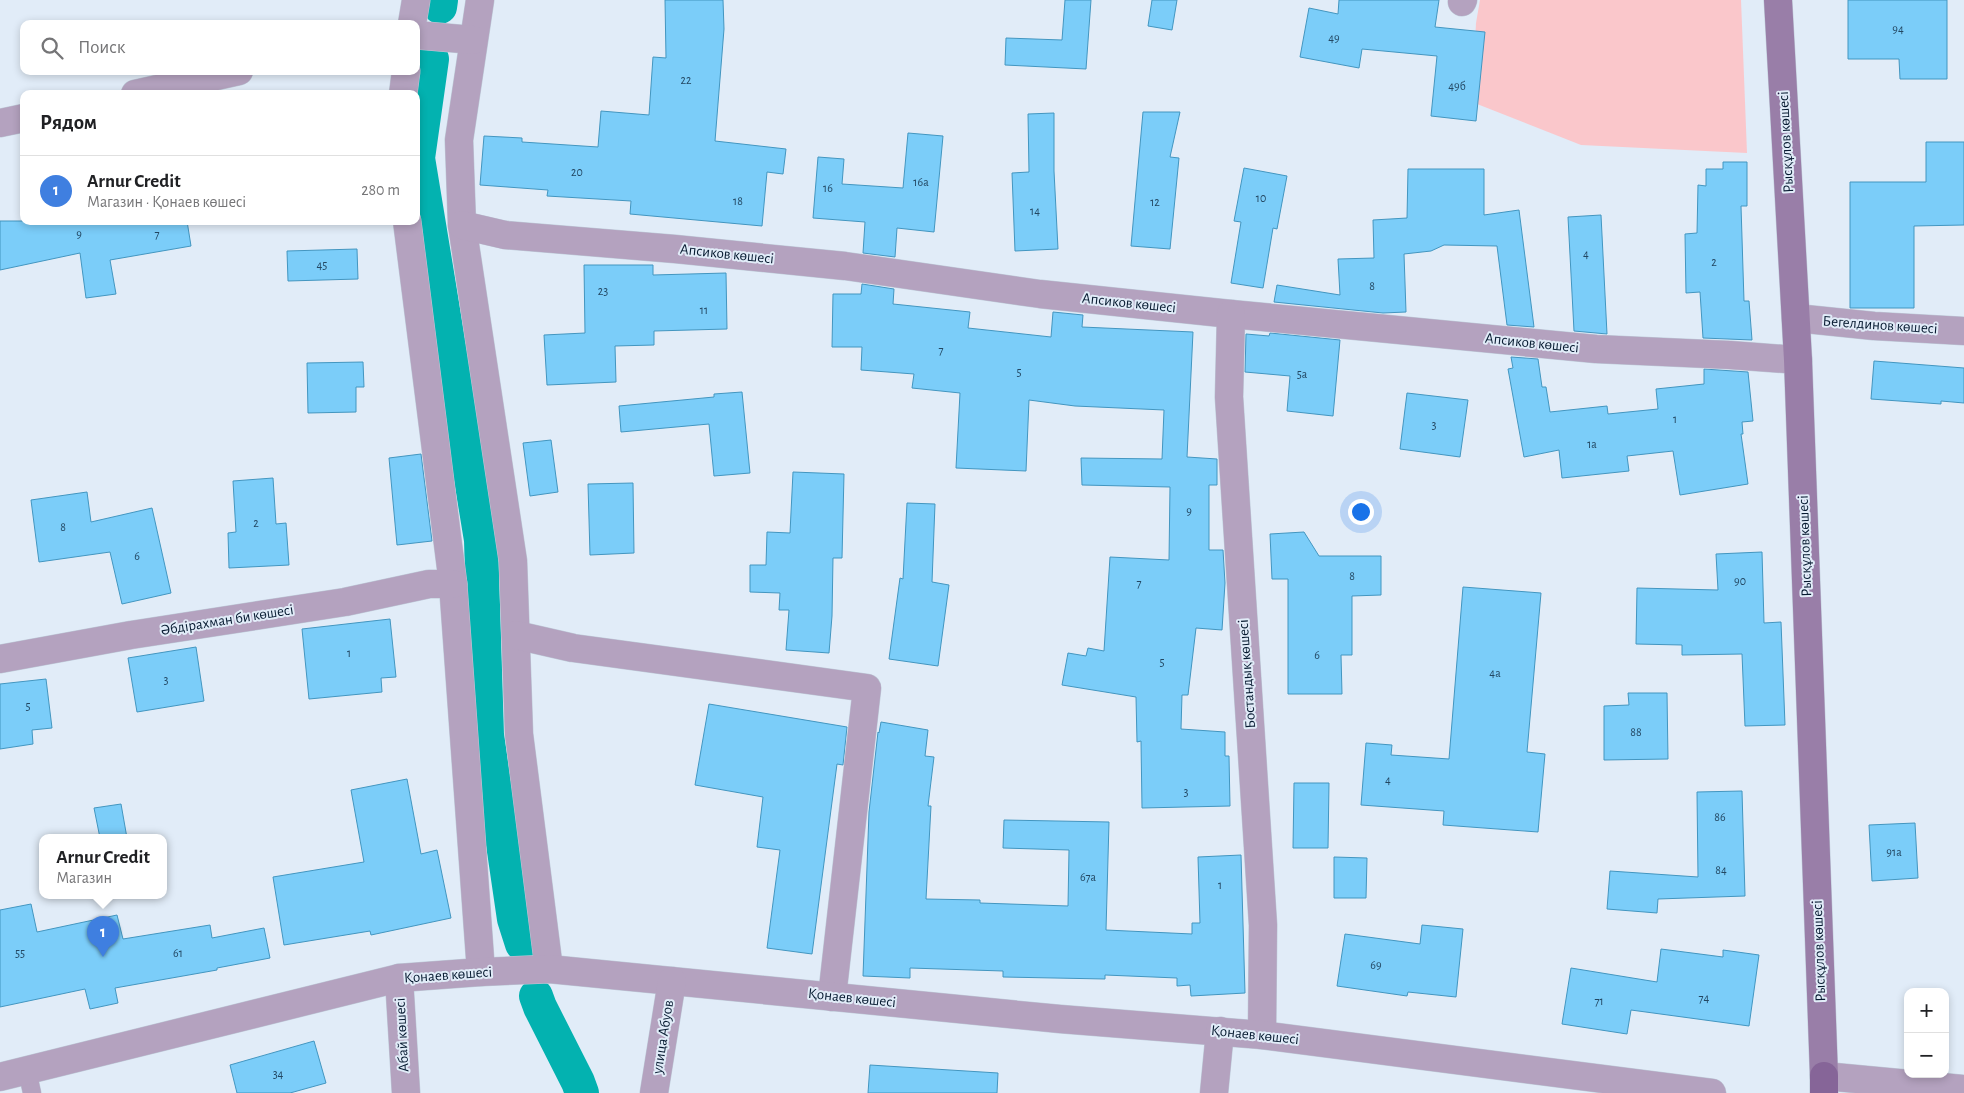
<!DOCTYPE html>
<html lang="ru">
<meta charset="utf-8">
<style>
:root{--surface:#fff;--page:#f6f6f6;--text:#202124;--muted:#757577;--line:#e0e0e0;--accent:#936212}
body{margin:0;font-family:"Alegreya Sans",sans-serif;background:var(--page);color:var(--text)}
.controls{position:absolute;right:15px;bottom:15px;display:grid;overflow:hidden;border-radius:10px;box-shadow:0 2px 8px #0003}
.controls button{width:45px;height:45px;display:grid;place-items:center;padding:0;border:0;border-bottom:1px solid var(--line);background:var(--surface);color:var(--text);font:25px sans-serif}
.you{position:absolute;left:1360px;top:511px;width:18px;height:18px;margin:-12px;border:4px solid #fff;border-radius:50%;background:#1a73e8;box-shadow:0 0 0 8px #1a73e833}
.badge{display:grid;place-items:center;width:32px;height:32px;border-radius:50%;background:var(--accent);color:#fff;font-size:16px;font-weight:700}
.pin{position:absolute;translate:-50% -41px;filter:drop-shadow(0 1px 2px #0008)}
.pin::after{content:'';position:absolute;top:26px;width:18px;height:15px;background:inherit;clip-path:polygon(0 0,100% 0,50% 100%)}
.popup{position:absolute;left:39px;top:834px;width:128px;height:65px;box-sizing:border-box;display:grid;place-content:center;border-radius:10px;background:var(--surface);filter:drop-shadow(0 1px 4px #0005);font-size:16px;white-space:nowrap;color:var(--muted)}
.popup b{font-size:19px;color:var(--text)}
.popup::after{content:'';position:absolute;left:50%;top:100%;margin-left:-10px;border:10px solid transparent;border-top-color:var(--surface)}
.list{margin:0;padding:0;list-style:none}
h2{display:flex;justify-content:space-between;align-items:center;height:65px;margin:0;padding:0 20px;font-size:21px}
h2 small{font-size:16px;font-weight:400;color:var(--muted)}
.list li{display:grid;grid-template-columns:32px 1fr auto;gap:15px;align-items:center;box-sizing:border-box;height:70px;padding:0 20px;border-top:1px solid var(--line)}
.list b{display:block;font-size:19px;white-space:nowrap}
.list p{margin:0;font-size:16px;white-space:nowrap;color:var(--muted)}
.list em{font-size:16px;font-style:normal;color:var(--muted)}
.icon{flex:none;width:28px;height:28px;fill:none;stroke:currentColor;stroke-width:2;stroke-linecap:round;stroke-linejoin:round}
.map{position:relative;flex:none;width:1964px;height:1093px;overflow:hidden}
.search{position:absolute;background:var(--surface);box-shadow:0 2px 8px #0003;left:20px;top:20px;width:400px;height:55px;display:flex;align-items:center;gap:12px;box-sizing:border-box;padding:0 18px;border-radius:10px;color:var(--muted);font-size:19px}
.panel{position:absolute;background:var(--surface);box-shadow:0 2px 8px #0003;left:20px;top:90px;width:400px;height:135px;border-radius:10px}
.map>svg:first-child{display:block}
.green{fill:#fac7cb}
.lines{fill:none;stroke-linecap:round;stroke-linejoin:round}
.canal{stroke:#03b2b0;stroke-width:34}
.building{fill:#7bcdf9;stroke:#4396c0}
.lane-casing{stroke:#becad8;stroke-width:19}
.street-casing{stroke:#becad8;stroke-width:29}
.secondary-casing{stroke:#becad8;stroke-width:29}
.primary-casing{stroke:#becad8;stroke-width:29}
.lane{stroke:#b4a2bf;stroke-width:18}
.street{stroke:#b4a2bf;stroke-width:28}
.secondary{stroke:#997ea8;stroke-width:28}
.primary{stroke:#866598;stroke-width:28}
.labels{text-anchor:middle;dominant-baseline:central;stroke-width:4;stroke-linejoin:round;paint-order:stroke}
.number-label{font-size:12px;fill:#234762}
.street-label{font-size:15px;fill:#061a30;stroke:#e1ecf8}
</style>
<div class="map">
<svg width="1964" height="1093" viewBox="0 0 1964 1093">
<rect width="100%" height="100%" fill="#e1ecf8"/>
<polygon class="green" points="1480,0 1741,0 1747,153 1581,145 1472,102 1476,23"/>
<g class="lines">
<g class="canal">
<polyline points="440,7 441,0"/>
<polyline points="432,59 418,158 481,540 487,735 514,919 522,944"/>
<polyline points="536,996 540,1007 578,1082 582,1093"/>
</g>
</g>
<g class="building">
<polygon points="665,0 723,0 724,29 715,141 786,149 783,174 767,172 762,226 630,214 631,201 547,196 548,190 480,185 484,136 522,138 522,142 598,147 601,111 649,115 653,57 666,58"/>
<polygon points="1065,0 1091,0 1086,69 1005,65 1006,38 1062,40"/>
<polygon points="1152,0 1177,0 1172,30 1148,26"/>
<polygon points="1339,0 1439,0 1435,27 1485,32 1476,121 1431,116 1437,56 1362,49 1359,68 1300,57 1309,8 1338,14"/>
<polygon points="1848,0 1947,0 1947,79 1900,79 1899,59 1848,59"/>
<polygon points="1143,112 1180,112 1170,157 1179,158 1170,249 1131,246"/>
<polygon points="1054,113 1054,171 1058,249 1015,251 1012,173 1029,172 1028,114"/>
<polygon points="908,133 943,136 934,232 897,228 895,257 863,253 865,222 813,218 818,157 844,159 842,184 903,188"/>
<polygon points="1926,142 1964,142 1964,225 1914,226 1914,308 1850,308 1850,182 1926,182"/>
<polygon points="1723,162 1747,162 1747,206 1741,206 1744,301 1749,301 1752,340 1703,338 1700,292 1686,293 1685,234 1697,233 1698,185 1706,186 1706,169 1723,169"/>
<polygon points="1244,168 1287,176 1277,229 1273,228 1263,288 1231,283 1241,222 1234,221"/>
<polygon points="1408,169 1484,169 1484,215 1519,210 1534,327 1507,325 1497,246 1444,245 1431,251 1404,254 1406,312 1383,313 1274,302 1277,285 1340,295 1338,259 1374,258 1373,220 1407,218"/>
<polygon points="1601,215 1607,334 1574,331 1568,217"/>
<polygon points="0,221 187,221 191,246 110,260 116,294 86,298 80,253 0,270"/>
<polygon points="357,249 358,279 288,281 287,251"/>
<polygon points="584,265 653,265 653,275 726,273 727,329 654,331 654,345 615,346 616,382 547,385 544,335 585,333"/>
<polygon points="862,284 894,289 893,304 970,312 968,328 1051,337 1053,312 1083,315 1082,327 1193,332 1187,457 1217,459 1217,485 1209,485 1209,550 1223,550 1225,583 1222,630 1196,628 1188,695 1182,695 1181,729 1225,732 1225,756 1229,756 1230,806 1142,808 1141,741 1137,742 1136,697 1062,685 1068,653 1086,656 1088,648 1104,651 1110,557 1169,560 1170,487 1082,485 1081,458 1162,459 1164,410 1075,406 1029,400 1026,471 956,468 960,393 912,388 914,374 861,370 862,347 832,347 833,294 861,294"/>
<polygon points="1270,333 1340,340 1333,416 1287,411 1290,376 1245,372 1246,334 1269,336"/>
<polygon points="1511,357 1538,359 1542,387 1546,387 1550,412 1607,406 1608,414 1658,409 1656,389 1704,384 1704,369 1748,372 1753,421 1742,422 1743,434 1741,434 1748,484 1680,495 1673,451 1627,456 1629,471 1562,478 1559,450 1524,457 1508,369 1513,368"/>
<polygon points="1874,361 1964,368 1964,403 1941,401 1941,404 1871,399"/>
<polygon points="363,362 364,387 356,387 356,412 308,413 307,363"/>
<polygon points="742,392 750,473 714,476 709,424 621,432 619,406 714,397 714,394"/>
<polygon points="1407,393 1468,400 1460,457 1400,449"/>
<polygon points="551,440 558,492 530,496 523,443"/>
<polygon points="421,454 432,541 397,545 389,458"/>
<polygon points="793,472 844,474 842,558 833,558 832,616 829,653 786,650 789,610 779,610 780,593 750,592 750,565 766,565 767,532 790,533"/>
<polygon points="273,478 276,524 286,523 289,565 229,568 228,533 236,532 233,481"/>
<polygon points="633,483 634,553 590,555 588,484"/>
<polygon points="87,492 91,522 152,508 171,593 122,604 110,552 39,562 31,500"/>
<polygon points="907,503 935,504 932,582 949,585 938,666 889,659 900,578 903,579"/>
<polygon points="1304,532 1319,556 1381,556 1381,595 1352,596 1352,655 1341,655 1342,694 1288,694 1288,579 1272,579 1270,534"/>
<polygon points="1762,552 1764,623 1781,622 1785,725 1745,726 1742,654 1682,655 1682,645 1636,644 1637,588 1718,590 1716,554"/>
<polygon points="1463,587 1541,593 1527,752 1545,754 1538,832 1443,825 1444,811 1361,805 1366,743 1392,745 1391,755 1449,759"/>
<polygon points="390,619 396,677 381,678 382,692 309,699 302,629"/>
<polygon points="196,647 204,701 137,712 128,658"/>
<polygon points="46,679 52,728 32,730 33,744 0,749 0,684"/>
<polygon points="1628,693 1667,693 1668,759 1604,760 1604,706 1629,705"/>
<polygon points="709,704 847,727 843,765 837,764 812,954 767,948 780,850 757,847 763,797 695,785"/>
<polygon points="881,722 928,730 925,756 934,757 928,806 931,806 926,899 980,900 980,903 1068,906 1069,850 1003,848 1004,820 1109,822 1106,930 1192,934 1192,923 1200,923 1198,857 1241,855 1245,993 1191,996 1190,985 1177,986 1177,978 1105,975 1105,979 1003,977 1003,971 910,968 910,978 863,976 869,812 878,732 879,733"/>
<polygon points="407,779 421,854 437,850 451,918 371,935 370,931 284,945 273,877 364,862 351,790"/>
<polygon points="1294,783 1329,783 1328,848 1293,848"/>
<polygon points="1742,791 1745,896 1658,899 1657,913 1607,909 1610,871 1698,877 1697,792"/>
<polygon points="121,804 127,838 100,838 94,808"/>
<polygon points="1915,823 1918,878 1872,881 1869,825"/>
<polygon points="1334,857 1367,858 1366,898 1334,898"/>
<polygon points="31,904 37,932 117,915 123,939 210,925 212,938 264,928 270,958 217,968 217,970 115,988 118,1003 90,1009 85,989 0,1007 0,910"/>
<polygon points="1422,925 1463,929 1456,997 1408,992 1407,996 1337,986 1345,934 1420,944"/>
<polygon points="1661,949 1723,957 1723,950 1759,955 1749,1026 1631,1010 1627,1034 1562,1024 1571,968 1657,982"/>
<polygon points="314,1041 326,1083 290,1093 237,1093 230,1065"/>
<polygon points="870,1065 998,1073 997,1093 868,1093"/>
</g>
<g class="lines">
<g class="lane-casing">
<polyline id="lane" points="27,1070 32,1093"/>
</g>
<g class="street-casing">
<g id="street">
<polyline points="480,0 459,140 462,225 513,561 519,734 549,969"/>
<polyline points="1462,2 1463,0"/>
<polyline points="412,24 416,0"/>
<polyline points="416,35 473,40"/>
<polyline points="135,94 239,71"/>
<polyline points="403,94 406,71"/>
<polyline points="0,123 24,118"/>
<polyline points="407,221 453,584 481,972"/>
<polyline points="462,225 505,235 675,249 845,266 1040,294 1231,314 1596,349 1730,355 1798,360"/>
<polyline points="1231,314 1229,397 1263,925 1262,1035"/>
<polyline points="1796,318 1874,326 1964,331"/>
<polyline points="516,635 573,648 867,688 832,997"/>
<polyline points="0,659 131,635 345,602 429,584 453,584"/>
<polyline points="399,978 406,1093"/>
<polyline points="1824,1076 1964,1089"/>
<polyline points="0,1077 399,978 481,972 549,969 1060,1019 1262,1035 1712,1093"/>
<polyline points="654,1093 672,981"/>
<polyline points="1214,1093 1220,1031"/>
</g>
</g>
<g class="secondary-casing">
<polyline id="secondary" points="1778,0 1798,360 1824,1076"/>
</g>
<g class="primary-casing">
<polyline id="primary" points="1824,1076 1824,1093"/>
</g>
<use href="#lane" class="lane"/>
<use href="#street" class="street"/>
<use href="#secondary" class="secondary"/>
<use href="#primary" class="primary"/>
</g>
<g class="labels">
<g class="number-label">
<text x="1898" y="29">94</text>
<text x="1334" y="38">49</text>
<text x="686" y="80">22</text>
<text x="1457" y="86">49б</text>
<text x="577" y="172">20</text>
<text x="921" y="182">16а</text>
<text x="828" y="188">16</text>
<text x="1261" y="198">10</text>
<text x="738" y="201">18</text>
<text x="1155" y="202">12</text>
<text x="1035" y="211">14</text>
<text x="79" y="234">9</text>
<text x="157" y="234">7</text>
<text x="1586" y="254">4</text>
<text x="1714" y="262">2</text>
<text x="322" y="265">45</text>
<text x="1372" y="286">8</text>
<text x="603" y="291">23</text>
<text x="704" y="310">11</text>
<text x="941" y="350">7</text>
<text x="1019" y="372">5</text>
<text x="1302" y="374">5а</text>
<text x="1675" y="419">1</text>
<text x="1434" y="425">3</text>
<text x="1592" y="444">1а</text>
<text x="1189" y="511">9</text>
<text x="256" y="523">2</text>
<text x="63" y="527">8</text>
<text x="137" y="556">6</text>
<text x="1352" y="576">8</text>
<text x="1740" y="581">90</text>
<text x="1139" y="583">7</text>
<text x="349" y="653">1</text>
<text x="1317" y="655">6</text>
<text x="1162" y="662">5</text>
<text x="1495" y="673">4а</text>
<text x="166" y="680">3</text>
<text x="28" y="706">5</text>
<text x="1636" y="732">88</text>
<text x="1388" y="780">4</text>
<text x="1186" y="792">3</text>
<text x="1720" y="817">86</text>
<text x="1894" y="852">91а</text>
<text x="1721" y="870">84</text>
<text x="1088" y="877">67а</text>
<text x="1220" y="885">1</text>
<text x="20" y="953">55</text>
<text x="178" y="953">61</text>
<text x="1376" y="965">69</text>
<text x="1704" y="998">74</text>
<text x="1599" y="1001">71</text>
<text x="278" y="1074">34</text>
</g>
<g class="street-label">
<text transform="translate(1786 142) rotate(-93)">Рысқұлов көшесі</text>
<text transform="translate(727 254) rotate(6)">Апсиков көшесі</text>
<text transform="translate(1129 303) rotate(6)">Апсиков көшесі</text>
<text transform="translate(1880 325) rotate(4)">Бегелдинов көшесі</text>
<text transform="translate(1532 343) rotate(6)">Апсиков көшесі</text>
<text transform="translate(1805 546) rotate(-92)">Рысқұлов көшесі</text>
<text transform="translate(227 620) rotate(-9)">Әбдірахман би көшесі</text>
<text transform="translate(1247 674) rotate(-94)">Бостандық көшесі</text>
<text transform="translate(1819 951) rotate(-92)">Рысқұлов көшесі</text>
<text transform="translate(448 975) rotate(-4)">Қонаев көшесі</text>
<text transform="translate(852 998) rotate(6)">Қонаев көшесі</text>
<text transform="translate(402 1035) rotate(-93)">Абай көшесі</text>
<text transform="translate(1255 1035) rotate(6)">Қонаев көшесі</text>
<text transform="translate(663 1037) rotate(-81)">улица Абуов</text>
</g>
</g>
</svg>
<div class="controls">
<button>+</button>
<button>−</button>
</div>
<div class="you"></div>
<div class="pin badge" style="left:103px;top:957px;background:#3f7fe0">1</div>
<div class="popup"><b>Arnur Credit</b>Магазин</div>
<div class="search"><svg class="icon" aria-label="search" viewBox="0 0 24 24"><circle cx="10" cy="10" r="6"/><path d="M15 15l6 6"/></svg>Поиск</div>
<section class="panel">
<h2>Рядом<small></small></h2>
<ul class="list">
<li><span class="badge" style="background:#3f7fe0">1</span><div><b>Arnur Credit</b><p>Магазин · Қонаев көшесі</p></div><em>280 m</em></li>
</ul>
</section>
</div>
